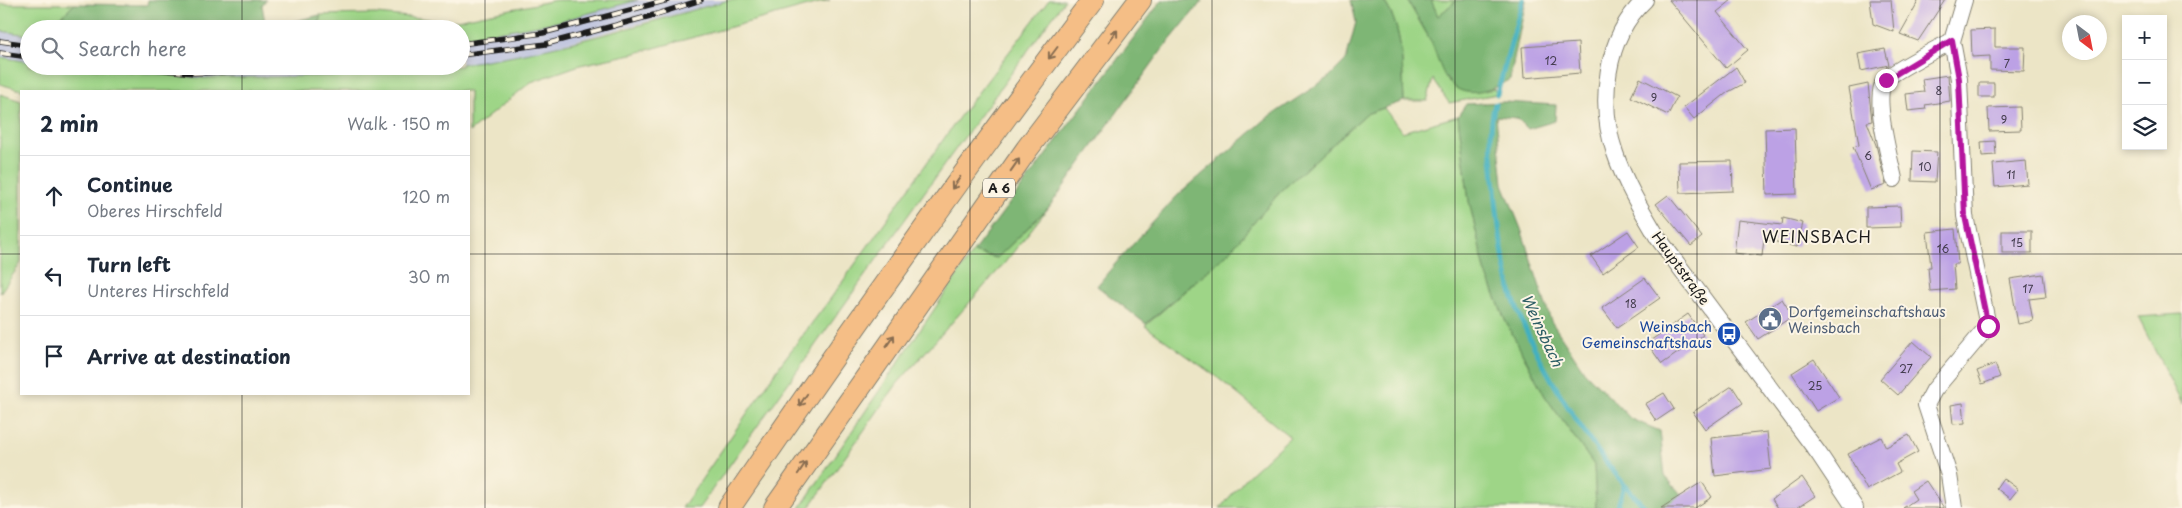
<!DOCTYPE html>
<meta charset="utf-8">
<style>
:root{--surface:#fff;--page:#f6f6f7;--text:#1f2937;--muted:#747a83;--line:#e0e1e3}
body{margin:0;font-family:"Playpen Sans",sans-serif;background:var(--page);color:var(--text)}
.controls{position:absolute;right:15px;top:15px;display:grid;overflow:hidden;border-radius:0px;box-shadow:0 2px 8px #0003}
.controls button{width:45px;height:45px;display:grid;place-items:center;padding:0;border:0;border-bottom:1px solid var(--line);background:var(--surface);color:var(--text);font:25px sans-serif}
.compass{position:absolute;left:2062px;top:15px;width:45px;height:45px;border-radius:50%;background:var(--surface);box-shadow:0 2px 8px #0003;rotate:148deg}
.stop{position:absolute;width:15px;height:15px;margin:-11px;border:4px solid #b5179e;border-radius:50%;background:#fff}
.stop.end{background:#b5179e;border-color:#fff;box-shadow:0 1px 5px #0008}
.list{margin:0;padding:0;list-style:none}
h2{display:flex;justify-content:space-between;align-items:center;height:65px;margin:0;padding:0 20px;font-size:21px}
h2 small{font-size:16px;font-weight:400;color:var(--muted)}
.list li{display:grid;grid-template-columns:32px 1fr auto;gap:15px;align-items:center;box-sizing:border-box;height:80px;padding:0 20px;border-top:1px solid var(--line)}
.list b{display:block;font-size:19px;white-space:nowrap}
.list p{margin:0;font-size:16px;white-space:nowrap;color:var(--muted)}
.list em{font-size:16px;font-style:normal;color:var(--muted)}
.icon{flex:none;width:28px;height:28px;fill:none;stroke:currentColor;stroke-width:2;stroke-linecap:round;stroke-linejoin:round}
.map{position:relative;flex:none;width:2182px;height:508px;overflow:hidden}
.search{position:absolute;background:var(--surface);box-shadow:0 2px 8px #0003;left:20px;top:20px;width:450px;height:55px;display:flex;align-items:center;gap:12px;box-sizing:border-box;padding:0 18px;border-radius:28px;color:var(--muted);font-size:19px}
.panel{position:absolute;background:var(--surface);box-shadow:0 2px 8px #0003;left:20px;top:90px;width:450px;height:305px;border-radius:0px}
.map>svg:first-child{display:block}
.industrial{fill:#bdc3de}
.green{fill:#9ed587;stroke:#5d7852}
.forest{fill:#7eb674;stroke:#4d6948}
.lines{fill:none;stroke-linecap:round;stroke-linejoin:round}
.stream{stroke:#43b0c0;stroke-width:5}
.building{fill:#bca1e5}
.minor-casing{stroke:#848071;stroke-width:18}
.highway-casing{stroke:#848071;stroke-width:24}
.minor{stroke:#fff;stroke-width:16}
.highway{stroke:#f5be86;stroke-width:22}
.rail-casing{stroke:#1c1c1c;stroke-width:5.5}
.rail{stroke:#fcf5e5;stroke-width:4;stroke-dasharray:11;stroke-linecap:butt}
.oneway{stroke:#886d51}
.route{stroke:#b5179e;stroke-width:6}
.grid{fill:none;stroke:#1c1c1c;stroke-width:1;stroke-opacity:0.55}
.labels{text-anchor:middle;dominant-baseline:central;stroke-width:4;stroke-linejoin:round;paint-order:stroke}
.number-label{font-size:11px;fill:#443d4e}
.shield{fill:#fcf5e5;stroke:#5f5d58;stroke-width:1}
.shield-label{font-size:12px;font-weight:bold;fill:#1c1c1c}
.street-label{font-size:14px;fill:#1c1c1c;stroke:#fcf5e5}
.service-label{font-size:14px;fill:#4e5e75;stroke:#fcf5e5;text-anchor:start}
.transit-label{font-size:14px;fill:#164399;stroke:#fcf5e5;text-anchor:end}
.water-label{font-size:15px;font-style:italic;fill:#2e5f66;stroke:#fcf5e5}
.quarter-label{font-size:16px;letter-spacing:1px;fill:#1c1c1c;stroke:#fcf5e5}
</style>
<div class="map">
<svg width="2182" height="508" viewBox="0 0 2182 508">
<rect width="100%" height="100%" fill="#fcf5e5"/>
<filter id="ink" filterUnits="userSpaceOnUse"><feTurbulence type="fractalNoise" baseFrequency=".02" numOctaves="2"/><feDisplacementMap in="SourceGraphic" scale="10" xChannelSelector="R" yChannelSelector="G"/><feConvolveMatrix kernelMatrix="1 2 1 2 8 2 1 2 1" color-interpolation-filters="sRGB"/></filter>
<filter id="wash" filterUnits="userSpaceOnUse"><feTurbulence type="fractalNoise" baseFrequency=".0096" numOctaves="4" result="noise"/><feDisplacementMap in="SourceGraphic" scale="20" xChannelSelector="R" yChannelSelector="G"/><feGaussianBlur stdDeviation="1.12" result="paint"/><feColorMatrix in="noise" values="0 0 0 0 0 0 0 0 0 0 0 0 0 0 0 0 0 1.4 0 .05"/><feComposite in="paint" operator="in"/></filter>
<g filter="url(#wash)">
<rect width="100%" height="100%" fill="#ece5c6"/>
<g class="industrial">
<polygon points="638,0 729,0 517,56 461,64 461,38 556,22"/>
<polygon points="0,31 29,35 29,62 0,57"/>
<polygon points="64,66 444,66 329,76 203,78"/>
</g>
<g class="green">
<polygon points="556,0 638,0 556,22 461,38 461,29 320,29 320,15 376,14 452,21"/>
<path d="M729 0H830L636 53 580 65 531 82 469 132V91H24L0 84V57L29 62V66H64L203 78 329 76 461 66V64C553 51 640 25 729 0Z"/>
<polygon points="1049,0 1065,0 944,165 699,508 682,508 783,361 831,298 960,116"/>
<path d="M1383 0H1407L1432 43 1449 83 1485 91 1494 89 1497 94 1449 103 1433 79 1427 101H1404C1402 67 1404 28 1383 0Z"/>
<polygon points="1431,0 1457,0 1438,16"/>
<polygon points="0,4 75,4 47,29 29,29 29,35 0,31"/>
<polygon points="0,94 21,101 21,263 0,293"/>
<polygon points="1384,108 1402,132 1458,116 1469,201 1485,270 1505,320 1545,396 1594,465 1596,508 1220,508 1247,477 1290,437 1218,378 1145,326 1227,254 1280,192 1366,114"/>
<polygon points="1049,207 1003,265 897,384 809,508 800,508 973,252 997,258"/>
<polygon points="2182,314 2182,404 2138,317"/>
</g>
<g class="forest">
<polygon points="148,0 266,0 262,5 266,28 320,15 320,29 47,29 75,4 147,5"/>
<polygon points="1162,0 1203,0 1162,50 1049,207 997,258 973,252"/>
<path d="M1351 0H1383C1404 28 1402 67 1404 101L1366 114 1280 192 1227 254 1146 324 1097 286 1115 264 1177 196 1266 119 1329 77 1346 60 1356 22Z"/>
<path d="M1407 0H1431L1438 16 1457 0H1526L1510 79C1493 90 1467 101 1450 83 1441 74 1437 55 1432 44 1425 29 1416 15 1407 0Z"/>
<polygon points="1504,102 1556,105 1555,121 1528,129 1517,118 1496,116 1503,184 1521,229 1551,321 1584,371 1631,419 1660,431 1665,476 1693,508 1596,508 1594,465 1545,396 1505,320 1485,270 1469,201 1458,116 1466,104"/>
</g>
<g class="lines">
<g class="stream">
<polyline points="1497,94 1523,0"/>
<path d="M1495 104C1488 128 1492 154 1494 179 1497 215 1502 264 1513 298 1537 366 1596 458 1646 508"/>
<polyline points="1617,508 1624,486"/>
</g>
</g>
<g id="blocks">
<g class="building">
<polygon points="1669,0 1732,0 1717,12 1748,50 1726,68"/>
<polygon points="1870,0 1891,0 1894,32 1873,24"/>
<polygon points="1919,0 1945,0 1918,41 1900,34"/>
<polygon points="1995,29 1995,47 2025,47 2024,71 1990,70 1990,56 1972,57 1971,30"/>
<polygon points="1578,43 1580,73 1524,78 1522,47"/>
<polygon points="1885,49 1889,65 1861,71 1858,54"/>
<polygon points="1736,67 1745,83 1728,92 1694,119 1684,107"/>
<polygon points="1948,75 1950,101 1925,105 1926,109 1908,111 1906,94 1924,92 1922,79"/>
<polygon points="1640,78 1677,97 1668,115 1631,97"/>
<rect x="1979" y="83" width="15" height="14"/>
<polygon points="1868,84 1872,121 1867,122 1876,145 1886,185 1871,190 1853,147 1859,145 1849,88"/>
<polygon points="2020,107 2021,130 1989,131 1988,108"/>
<polygon points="1795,128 1797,194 1767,195 1765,129"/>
<polygon points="1995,141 1996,155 1982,156 1981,142"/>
<polygon points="1913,151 1937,152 1935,182 1912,181"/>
<polygon points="1732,161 1733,191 1680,193 1679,162"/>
<polygon points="2026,161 2028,184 1995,187 1993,164"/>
<polygon points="1668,195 1702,237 1691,246 1656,204"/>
<polygon points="1900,206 1901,227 1866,228 1866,207"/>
<polygon points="1783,218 1803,223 1797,247 1764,239 1762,256 1734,253 1738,220 1782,225"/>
<polygon points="1955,229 1958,264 1953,264 1955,289 1930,291 1928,267 1931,267 1927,232"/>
<polygon points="1628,231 1639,247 1603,273 1591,256"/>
<rect x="2002" y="231" width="30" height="22"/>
<polygon points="2043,274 2046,297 2029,299 2033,321 2018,324 2010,279"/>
<polygon points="1645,278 1660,298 1617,328 1602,308"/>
<polygon points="1782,299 1793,316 1758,339 1746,322"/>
<polygon points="1688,314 1703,335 1662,364 1647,343"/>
<polygon points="1913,341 1931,357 1898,395 1880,379"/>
<polygon points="1814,359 1839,397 1816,411 1792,373"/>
<polygon points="1995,364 2000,377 1982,384 1977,371"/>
<polygon points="1732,386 1743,403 1705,429 1693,412"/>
<polygon points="1664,393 1674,409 1656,421 1645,404"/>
<polygon points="1963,403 1965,423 1953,424 1951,405"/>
<polygon points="1767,432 1771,469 1715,476 1711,438"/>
<polygon points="1909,435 1918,452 1896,464 1900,472 1867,490 1848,454 1881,437 1886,447"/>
<polygon points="1802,477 1815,496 1797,508 1778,508 1772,499"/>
<polygon points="2003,478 2018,489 2010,499 1996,488"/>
<polygon points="1926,481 1944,508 1903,508 1916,499 1911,491"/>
<polygon points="1702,482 1712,497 1695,508 1661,508"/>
</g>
</g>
</g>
<g filter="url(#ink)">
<use href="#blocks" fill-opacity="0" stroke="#848071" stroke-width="1"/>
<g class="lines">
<g class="minor-casing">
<g id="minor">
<path d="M1645 0C1605 37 1598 104 1615 153 1625 183 1642 211 1658 238L1819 454 1855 508"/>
<path d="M1894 179C1890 159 1872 97 1885 80 1892 72 1940 47 1952 41"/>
<polyline points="1954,508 1949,475 1926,405 1934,390 1988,326 1965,216 1959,79 1952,41 1964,0"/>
</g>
</g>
<g class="highway-casing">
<g id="highway">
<path d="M729 508C847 336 967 166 1093 0"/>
<polyline points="775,508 1027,149 1140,0"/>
</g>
</g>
<use href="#minor" class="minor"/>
<use href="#highway" class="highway"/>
<g class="rail-casing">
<g id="rail">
<polyline points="0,41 29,45"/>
<polyline points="461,44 543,33 668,0"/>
<polyline points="0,53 29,57"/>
<polyline points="461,55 546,44 654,15 701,0"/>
<polyline points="127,66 194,73 368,66"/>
</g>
</g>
<use href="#rail" class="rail"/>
</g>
<defs><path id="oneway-shaft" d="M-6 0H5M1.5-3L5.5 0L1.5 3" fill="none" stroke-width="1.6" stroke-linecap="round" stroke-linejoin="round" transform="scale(1.25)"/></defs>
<g class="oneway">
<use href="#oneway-shaft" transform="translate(1113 36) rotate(-53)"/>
<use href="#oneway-shaft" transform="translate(1053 53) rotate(127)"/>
<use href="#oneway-shaft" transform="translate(1015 165) rotate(-55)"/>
<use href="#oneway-shaft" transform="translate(956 183) rotate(125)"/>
<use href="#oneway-shaft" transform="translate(890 341) rotate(-55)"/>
<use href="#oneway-shaft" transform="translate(803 400) rotate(124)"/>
<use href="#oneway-shaft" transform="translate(802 468) rotate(-56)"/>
</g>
</g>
<g class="lines" filter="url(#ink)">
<polyline class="route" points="1886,80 1952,40 1959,79 1965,216 1988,326"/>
</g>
<path class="grid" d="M242 0V29M485 0V508M727 0V508M970 0V508M1212 0V508M1455 0V508M1697 0V508M1940 0V508M242 66V91M0 254H21M469 254H2182M242 394V508"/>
<defs>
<g id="civic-disc" transform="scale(1.25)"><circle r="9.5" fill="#5c6f8a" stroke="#fcf5e5"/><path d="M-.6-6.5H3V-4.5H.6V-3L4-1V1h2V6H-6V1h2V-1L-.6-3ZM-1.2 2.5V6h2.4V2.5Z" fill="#fff"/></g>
<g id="bus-disc" transform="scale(1.25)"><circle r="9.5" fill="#1a4fb4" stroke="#fcf5e5"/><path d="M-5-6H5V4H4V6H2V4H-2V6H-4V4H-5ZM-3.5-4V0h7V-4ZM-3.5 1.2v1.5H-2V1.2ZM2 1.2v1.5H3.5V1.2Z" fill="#fff"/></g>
</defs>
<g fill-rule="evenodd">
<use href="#civic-disc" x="1770" y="319"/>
<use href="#bus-disc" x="1729" y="334"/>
</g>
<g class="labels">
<g class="number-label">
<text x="1551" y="60">12</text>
<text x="2007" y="63">7</text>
<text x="1939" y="90">8</text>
<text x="1654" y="97">9</text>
<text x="2004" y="119">9</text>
<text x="1868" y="155">6</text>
<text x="1925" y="166">10</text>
<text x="2011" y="174">11</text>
<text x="2017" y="242">15</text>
<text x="1943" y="248">16</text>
<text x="2028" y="288">17</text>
<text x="1631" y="303">18</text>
<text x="1906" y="368">27</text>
<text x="1815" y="385">25</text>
</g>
<rect class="shield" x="983" y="178.5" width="32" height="19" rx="4"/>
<g class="shield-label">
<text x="999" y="188">A 6</text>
</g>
<g class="street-label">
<text transform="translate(1681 268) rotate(54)">Hauptstraße</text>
</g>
<g class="service-label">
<text x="1788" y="311">Dorfgemeinschaftshaus<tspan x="1788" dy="16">Weinsbach</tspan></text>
</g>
<g class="transit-label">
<text x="1712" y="326">Weinsbach<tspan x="1712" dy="16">Gemeinschaftshaus</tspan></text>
</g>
<g class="water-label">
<text transform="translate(1543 330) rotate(65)">Weinsbach</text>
</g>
<g class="quarter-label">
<text x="1817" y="236">WEINSBACH</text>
</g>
</g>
</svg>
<div class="controls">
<button>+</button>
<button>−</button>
<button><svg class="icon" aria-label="layers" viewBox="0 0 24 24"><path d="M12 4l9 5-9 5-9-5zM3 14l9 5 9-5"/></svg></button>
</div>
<svg class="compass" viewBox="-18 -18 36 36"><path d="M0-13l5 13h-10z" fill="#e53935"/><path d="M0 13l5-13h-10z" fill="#747a83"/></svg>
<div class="stop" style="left:1988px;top:326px"></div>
<div class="stop end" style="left:1886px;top:80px"></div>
<div class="search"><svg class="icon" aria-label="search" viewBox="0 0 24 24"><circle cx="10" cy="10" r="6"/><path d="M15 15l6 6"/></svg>Search here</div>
<section class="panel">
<h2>2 min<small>Walk · 150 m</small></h2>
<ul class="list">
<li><svg class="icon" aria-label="ahead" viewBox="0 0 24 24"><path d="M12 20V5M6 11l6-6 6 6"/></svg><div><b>Continue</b><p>Oberes Hirschfeld</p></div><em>120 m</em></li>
<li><svg class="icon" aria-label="left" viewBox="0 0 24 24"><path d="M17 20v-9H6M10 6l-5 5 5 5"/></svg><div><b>Turn left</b><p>Unteres Hirschfeld</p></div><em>30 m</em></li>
<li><svg class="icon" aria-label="arrive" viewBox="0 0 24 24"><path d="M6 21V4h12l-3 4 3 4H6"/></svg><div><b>Arrive at destination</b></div></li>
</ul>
</section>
</div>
